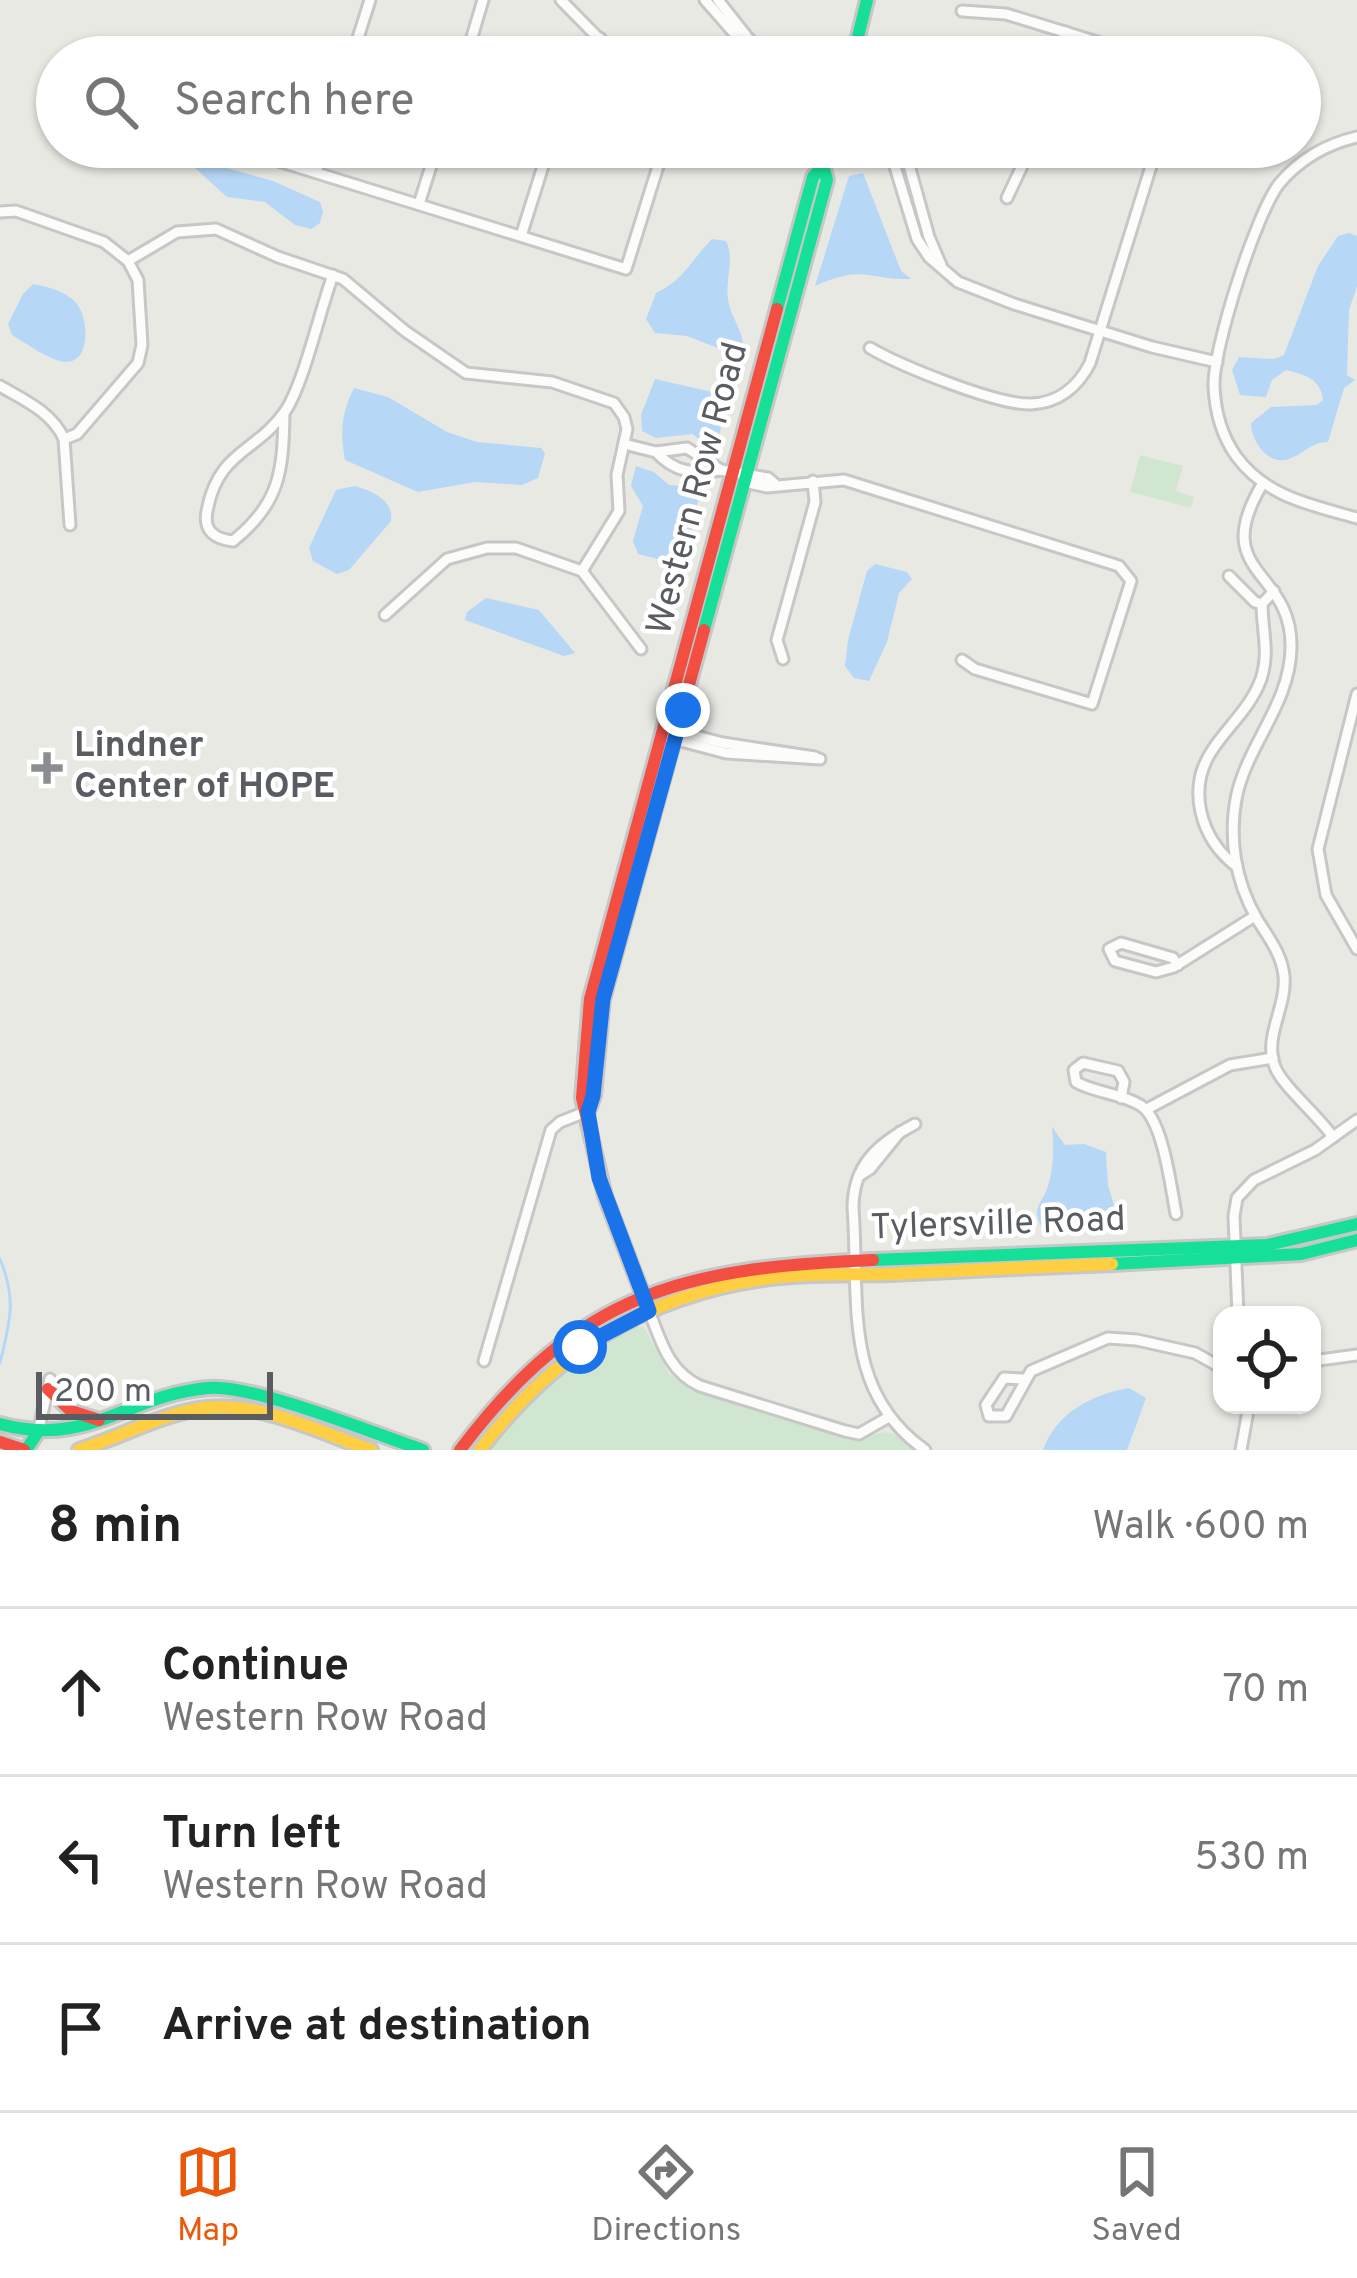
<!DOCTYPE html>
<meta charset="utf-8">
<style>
:root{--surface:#fff;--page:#f6f6f6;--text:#222;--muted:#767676;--line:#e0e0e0;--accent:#ea580c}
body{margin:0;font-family:Overpass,sans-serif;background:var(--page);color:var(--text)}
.controls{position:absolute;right:36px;bottom:36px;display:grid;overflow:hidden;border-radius:24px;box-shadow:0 3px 9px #0004}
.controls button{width:108px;height:108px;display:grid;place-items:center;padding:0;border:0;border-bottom:3px solid var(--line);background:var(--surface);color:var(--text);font:60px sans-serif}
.scale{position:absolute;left:36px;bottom:30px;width:237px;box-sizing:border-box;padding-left:12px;border:6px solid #595d62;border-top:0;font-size:33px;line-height:42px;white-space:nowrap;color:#595d62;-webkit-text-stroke:9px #fff;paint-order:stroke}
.stop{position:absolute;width:36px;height:36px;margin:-27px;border:9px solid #1a73e8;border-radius:50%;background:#fff}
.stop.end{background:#1a73e8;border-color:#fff;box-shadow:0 3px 12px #0008}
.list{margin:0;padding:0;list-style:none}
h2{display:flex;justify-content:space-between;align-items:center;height:156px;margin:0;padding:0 48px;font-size:51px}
h2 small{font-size:39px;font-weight:400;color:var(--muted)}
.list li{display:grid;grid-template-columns:78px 1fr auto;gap:36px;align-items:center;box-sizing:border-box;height:168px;padding:0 48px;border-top:3px solid var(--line)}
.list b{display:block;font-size:45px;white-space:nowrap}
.list p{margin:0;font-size:39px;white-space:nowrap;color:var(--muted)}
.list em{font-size:39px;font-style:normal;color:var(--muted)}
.icon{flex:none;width:66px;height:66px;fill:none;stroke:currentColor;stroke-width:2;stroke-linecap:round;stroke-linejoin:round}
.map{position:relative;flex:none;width:1357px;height:1450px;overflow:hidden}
.search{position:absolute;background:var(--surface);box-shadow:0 3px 9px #0004;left:36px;right:36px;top:36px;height:132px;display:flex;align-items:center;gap:30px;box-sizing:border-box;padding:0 42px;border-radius:66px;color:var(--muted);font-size:45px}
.sheet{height:660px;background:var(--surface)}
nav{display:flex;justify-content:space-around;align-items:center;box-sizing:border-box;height:168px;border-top:3px solid var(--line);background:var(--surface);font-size:33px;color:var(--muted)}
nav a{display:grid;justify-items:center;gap:6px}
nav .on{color:var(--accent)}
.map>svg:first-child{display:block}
.green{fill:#d1e6d0}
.water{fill:#b6d7f6}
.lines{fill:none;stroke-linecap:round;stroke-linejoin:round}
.stream{stroke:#b6d7f6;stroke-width:3}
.street-casing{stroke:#c6c7c6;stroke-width:15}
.fast-casing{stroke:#c7c7c7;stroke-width:18}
.slow-casing{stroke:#c7c7c7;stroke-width:18}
.jam-casing{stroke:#c7c7c7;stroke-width:18}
.street{stroke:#fcfcfb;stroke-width:9}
.fast{stroke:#16e098;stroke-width:12}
.slow{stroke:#ffcf43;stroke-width:12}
.jam{stroke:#f24e42;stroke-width:12}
.route{stroke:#1a73e8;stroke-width:15}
.poi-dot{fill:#8b8e90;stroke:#fff;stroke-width:4.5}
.labels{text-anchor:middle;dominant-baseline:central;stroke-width:9;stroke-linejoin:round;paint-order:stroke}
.street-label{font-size:36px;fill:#595d62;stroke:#fff}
.poi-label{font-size:36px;font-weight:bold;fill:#595d62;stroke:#fff;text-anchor:start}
</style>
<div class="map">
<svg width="1357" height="1450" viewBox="0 0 1357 1450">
<rect width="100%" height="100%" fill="#e9e9e4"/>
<g class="green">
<polygon points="1140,455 1183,466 1176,491 1194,497 1191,508 1130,492"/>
<path d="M622 1326 644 1327 669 1374 694 1390 865 1439C889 1426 896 1433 916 1450H487C522 1396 569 1361 622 1326Z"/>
</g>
<g class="water">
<polygon points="205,162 273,181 320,202 323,211 320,223 311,229 295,225 265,202 227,197 195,168"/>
<path d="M863 173 901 271 911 279C865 280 865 264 815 286L849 176Z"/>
<path d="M1349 233 1357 236V286L1349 310 1347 375 1355 380 1344 388 1328 442C1309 443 1307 452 1291 458 1269 468 1251 441 1251 423L1271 407 1317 405 1323 400C1321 379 1304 374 1286 370L1272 380 1266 397 1240 395 1232 370 1239 357 1274 359 1284 355 1318 266 1338 236Z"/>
<path d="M712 239 726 241C736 260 723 282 729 304 732 318 741 328 743 343L739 350H723L687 336 655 333 646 319 656 293C684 280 692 259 712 239Z"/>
<path d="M33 284C49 287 66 291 77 304 88 318 92 362 66 362 50 361 26 343 12 335L8 324 23 294Z"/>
<polygon points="655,379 721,394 724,417 716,446 708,448 693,434 656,438 642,431 641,415"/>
<path d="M354 388 388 397 447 432 477 442 541 448 545 453 538 478 522 485 475 482 418 492 345 460C340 432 341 414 354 388Z"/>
<polygon points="636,466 654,472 669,485 701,487 688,546 674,563 638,554 633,541 643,506 631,486"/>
<path d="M355 486C372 491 394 500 391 521L349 570 337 574 313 561 309 548 336 490Z"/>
<polygon points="875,564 907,572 912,579 899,593 887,642 869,681 854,678 845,666 848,640 867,571"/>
<polygon points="486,598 539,610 575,653 564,656 465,620 467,612"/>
<path d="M1052 1127 1065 1145 1084 1144 1106 1152 1108 1185 1116 1212 1113 1216C1085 1210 1068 1221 1041 1226 1032 1207 1041 1205 1047 1189 1054 1170 1054 1146 1052 1127Z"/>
<path d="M1129 1388 1146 1398 1127 1450H1043C1057 1412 1091 1395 1129 1388Z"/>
</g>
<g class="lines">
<path class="stream" d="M0 1259C17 1300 10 1321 0 1363"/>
<g class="street-casing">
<g id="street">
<polyline points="561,0 617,57"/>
<polyline points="705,0 755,57"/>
<polyline points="718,0 748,38 769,57"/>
<polyline points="962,11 1006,14 1146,57"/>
<polyline points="352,57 370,0"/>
<polyline points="466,57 483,0"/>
<polyline points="584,57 600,38"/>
<polyline points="1058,57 1066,32"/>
<path d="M1357 137C1327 144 1299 160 1279 184 1256 214 1213 348 1214 386 1215 411 1222 436 1236 456 1266 497 1311 505 1357 518"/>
<polyline points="233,147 626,269 664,147"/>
<polyline points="889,147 917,239 929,257 958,282 1014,304 1152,347 1217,362"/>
<polyline points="904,147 929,237 941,265"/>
<polyline points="316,172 324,147"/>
<polyline points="1007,198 1031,147"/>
<polyline points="419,204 437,147"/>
<polyline points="0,212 16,211 104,242 128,261 138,280 142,345 138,363 77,434 64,439"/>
<polyline points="521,236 549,147"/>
<polyline points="128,261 177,232 216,229 278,257 343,279 405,331 466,373 552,382 614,403 624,417 627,429 617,475 619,511 582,571"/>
<path d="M870 348C901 366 997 405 1031 404 1058 403 1078 387 1090 363L1157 147"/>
<path d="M0 386C24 400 52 412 64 439L70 525"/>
<path d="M284 413C283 469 281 503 233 541 215 539 203 531 207 511 218 450 257 453 286 410 304 382 320 310 333 275"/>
<polyline points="624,444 656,452 687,448 721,470 768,478 775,484"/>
<path d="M656 452C675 473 694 474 721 470"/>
<polyline points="744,482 767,487 844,480 1119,566 1131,581 1092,704 975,669 962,660"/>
<path d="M1263 483C1207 575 1293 568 1291 648 1290 703 1249 743 1237 794 1228 837 1235 881 1257 919 1268 937 1282 954 1284 976 1287 1007 1263 1037 1275 1067 1283 1087 1318 1115 1333 1137"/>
<polyline points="1229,576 1255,602 1262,604"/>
<polyline points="385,615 447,559 487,548 516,548 582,571 641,649"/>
<polyline points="783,659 777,640 815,502 813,481"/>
<polyline points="1357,694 1318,849 1326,895 1357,949"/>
<polyline points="673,730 723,743 815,757"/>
<polyline points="662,736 726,753 820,759"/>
<path d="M1236 866C1200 838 1186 788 1213 749 1229 725 1251 707 1261 679 1270 652 1262 631 1262 604L1274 591"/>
<polyline points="1178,965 1173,958 1121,943 1109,949 1115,961 1156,972 1174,967 1255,916"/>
<path d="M1121 1098 1124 1082 1118 1071 1083 1063 1074 1070 1076 1082C1095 1093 1120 1093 1140 1105 1163 1118 1171 1188 1176 1214"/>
<polyline points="1147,1109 1230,1065 1273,1058"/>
<path d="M915 1124C879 1143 853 1164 853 1208 860 1301 841 1390 925 1450"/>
<polyline points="859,1176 870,1169 900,1132"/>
<path d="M649 1311C661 1341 668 1371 700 1386L845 1431 859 1434 887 1418"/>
<polyline points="1238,1315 1234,1216 1237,1198 1254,1180 1315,1150 1357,1120"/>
<polyline points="484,1361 551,1130 560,1122 588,1111"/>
<polyline points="1312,1361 1357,1355"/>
<polyline points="1023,1379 1004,1378 986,1405 989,1416 1006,1416 1031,1371 1108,1338 1137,1340 1195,1353 1222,1368"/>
<polyline points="38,1432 50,1379"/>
<polyline points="1241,1450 1249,1405"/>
</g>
</g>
<g class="fast-casing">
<g id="fast">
<polyline points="853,57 867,0"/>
<polyline points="777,309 813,177 823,166 828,147"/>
<polyline points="704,630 827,180 823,166"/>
<polyline points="873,1260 1267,1245 1357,1224"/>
<polyline points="1112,1264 1301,1254 1357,1240"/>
<path d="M0 1424C90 1448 127 1395 208 1388 251 1383 375 1434 423 1450"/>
<polyline points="26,1450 38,1432"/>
</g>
</g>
<g class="slow-casing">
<g id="slow">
<path d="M79 1450C121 1437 162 1413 206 1408 262 1402 319 1432 371 1450"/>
<path d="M480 1450C552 1355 643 1296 763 1279 805 1273 849 1275 891 1274 965 1270 1038 1267 1112 1264"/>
</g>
</g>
<g class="jam-casing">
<g id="jam">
<polyline points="588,1111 594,1096 603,999 704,630"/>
<polyline points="649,1311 605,1196 582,1098 590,999 777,309"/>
<polyline points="48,1389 71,1411 99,1420"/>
<polyline points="0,1442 24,1450"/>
<path d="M460 1450C580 1291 683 1268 873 1260"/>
</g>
</g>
<use href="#street" class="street"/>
<use href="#fast" class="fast"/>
<use href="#slow" class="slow"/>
<use href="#jam" class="jam"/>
</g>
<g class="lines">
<polyline class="route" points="580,1347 649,1311 599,1178 588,1112 593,1096 603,999 683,710"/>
</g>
<path class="poi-dot" d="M41 750h12v12h12v12h-12v12h-12v-12h-12v-12h12z"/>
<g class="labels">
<g class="street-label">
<text transform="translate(699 489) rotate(-75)">Western Row Road</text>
<text transform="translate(998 1225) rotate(-2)">Tylersville Road</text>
</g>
<g class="poi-label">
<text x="74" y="747">Lindner<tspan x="74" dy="41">Center of HOPE</tspan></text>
</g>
</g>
</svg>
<div class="controls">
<button><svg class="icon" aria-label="locate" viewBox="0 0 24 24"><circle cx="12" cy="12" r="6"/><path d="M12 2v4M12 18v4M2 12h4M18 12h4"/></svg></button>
</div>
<div class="scale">200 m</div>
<div class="stop" style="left:580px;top:1347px"></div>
<div class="stop end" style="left:683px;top:710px"></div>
<div class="search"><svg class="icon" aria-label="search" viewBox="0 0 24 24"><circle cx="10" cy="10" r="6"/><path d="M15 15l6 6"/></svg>Search here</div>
</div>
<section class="sheet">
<h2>8 min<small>Walk · 600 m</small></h2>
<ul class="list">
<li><svg class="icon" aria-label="ahead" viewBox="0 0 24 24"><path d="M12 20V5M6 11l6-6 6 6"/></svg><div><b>Continue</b><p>Western Row Road</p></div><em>70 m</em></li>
<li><svg class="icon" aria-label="left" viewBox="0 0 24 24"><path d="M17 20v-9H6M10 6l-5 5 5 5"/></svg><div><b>Turn left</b><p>Western Row Road</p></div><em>530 m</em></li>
<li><svg class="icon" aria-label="arrive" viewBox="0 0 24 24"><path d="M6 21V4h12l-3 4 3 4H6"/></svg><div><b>Arrive at destination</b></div></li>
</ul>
</section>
<nav>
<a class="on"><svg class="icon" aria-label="map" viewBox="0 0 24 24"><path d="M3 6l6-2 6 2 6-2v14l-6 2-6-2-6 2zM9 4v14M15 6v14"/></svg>Map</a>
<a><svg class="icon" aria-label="directions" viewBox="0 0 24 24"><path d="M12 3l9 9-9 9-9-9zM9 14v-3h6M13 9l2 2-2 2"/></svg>Directions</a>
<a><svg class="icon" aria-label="saved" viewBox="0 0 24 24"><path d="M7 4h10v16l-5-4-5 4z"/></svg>Saved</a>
</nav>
